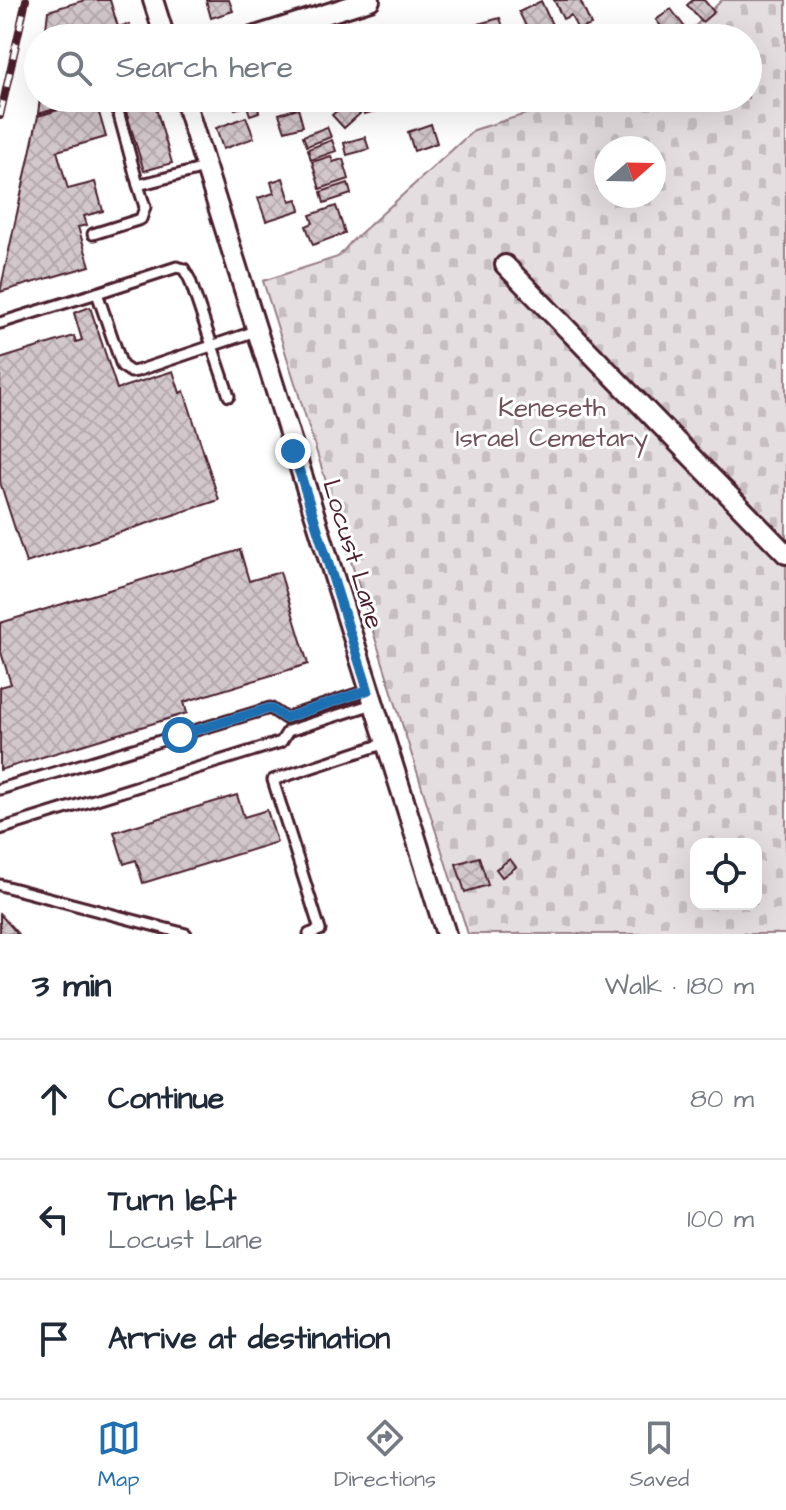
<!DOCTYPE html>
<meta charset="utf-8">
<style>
:root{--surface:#fff;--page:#f6f6f7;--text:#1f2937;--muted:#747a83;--line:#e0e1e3;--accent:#1f6fb2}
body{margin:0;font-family:"Architects Daughter",sans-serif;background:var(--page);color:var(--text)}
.controls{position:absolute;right:24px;bottom:24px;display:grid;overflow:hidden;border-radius:16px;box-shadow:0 8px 32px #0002}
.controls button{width:72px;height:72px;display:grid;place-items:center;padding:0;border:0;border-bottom:2px solid var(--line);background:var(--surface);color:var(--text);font:40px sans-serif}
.compass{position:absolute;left:594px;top:136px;width:72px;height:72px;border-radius:50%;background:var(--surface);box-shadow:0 8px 32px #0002;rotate:70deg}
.stop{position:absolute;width:24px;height:24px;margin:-18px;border:6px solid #1f6fb2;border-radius:50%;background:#fff}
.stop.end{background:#1f6fb2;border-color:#fff;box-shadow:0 2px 8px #0008}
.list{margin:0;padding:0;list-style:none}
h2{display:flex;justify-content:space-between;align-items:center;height:104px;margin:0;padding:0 32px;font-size:34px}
h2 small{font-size:26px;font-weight:400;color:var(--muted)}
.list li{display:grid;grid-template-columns:52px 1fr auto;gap:24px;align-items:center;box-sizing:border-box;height:120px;padding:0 32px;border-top:2px solid var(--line)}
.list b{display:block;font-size:30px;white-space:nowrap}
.list p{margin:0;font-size:26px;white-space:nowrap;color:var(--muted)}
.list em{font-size:26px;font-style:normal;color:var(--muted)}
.icon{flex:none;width:44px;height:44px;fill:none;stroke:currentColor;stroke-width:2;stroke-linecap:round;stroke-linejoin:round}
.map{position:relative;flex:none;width:786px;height:934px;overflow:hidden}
.search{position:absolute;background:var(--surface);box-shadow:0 8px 32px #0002;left:24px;right:24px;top:24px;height:88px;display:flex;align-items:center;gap:20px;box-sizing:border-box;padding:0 28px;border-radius:44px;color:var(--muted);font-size:30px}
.sheet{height:464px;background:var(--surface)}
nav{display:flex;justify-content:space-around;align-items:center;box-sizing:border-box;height:112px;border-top:2px solid var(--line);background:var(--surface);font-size:22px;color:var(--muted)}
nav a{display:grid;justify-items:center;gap:4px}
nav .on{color:var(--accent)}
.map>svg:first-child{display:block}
.cemetery{fill:url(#cemetery-stones);stroke:#987e86;stroke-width:2;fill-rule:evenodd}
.building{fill:url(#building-cross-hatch);stroke:#4a1f2b;stroke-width:2}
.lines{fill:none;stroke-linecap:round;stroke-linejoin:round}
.lane-casing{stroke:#4a1f2b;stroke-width:15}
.street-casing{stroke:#4a1f2b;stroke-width:24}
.lane{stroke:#fff;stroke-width:9}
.street{stroke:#fff;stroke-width:18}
.rail-casing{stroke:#4a1f2b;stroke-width:8}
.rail{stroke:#fff;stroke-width:5;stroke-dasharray:15;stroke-linecap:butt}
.route{stroke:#1f6fb2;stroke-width:10}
.labels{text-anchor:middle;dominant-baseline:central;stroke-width:6;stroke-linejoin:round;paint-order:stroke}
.park-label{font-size:26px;fill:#714f58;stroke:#fff}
.street-label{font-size:26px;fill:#4a1f2b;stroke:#fff}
</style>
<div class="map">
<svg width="786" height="934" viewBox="0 0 786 934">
<defs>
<pattern id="cemetery-stones" width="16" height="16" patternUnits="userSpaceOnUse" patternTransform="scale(2)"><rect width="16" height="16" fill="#e5dee0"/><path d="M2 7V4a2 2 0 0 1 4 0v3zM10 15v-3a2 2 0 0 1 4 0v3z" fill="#c6bec0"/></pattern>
<pattern id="building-cross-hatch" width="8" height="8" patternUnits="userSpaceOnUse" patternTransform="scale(2)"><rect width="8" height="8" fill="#d2c7cb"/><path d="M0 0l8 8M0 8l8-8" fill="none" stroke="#b6aaae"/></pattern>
</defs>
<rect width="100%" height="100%" fill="#fff"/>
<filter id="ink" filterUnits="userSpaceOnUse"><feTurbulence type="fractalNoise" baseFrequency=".0125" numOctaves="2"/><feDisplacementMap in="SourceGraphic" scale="16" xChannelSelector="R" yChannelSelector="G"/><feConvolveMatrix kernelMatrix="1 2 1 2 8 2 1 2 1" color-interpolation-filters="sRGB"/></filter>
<g filter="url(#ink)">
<path class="cemetery" d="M722 0H786V934H468L263 281 338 257 351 242 474 130 578 98H748V38H683ZM606 148H654V196H606ZM696 844H756V904H696Z"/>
<g class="building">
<polygon points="85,0 110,0 118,27 129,24 133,38 45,38 48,11"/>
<polygon points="206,0 229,0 233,11 211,18"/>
<polygon points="554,0 580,0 591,25 578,30 571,15 563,19"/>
<polygon points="693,0 704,0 714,12 702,22 687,5"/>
<polygon points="541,1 555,31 540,38 532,38 519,12"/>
<polygon points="671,9 690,34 684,38 671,38 656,20"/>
<polygon points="500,18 507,38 482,38 478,24"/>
<polygon points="40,98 93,98 38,114"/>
<polygon points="122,98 153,98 172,163 144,171"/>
<polygon points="231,98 268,98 268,99 257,103 259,112 250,115 247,106 235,109"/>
<polygon points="359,98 372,98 376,111 364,114"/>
<polygon points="95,99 106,137 57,151 68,189 95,182 103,211 84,216 87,225 78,227 90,266 0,292 38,116"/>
<polygon points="350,99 362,112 344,128 332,115"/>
<polygon points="298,108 303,126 285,131 279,114"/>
<polygon points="246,117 254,138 223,149 216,128"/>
<polygon points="431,124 437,143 414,151 408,132"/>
<polygon points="327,127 331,137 307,146 303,136"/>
<polygon points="365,137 369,149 347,155 344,143"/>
<polygon points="332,140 336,151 311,160 308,149"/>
<polygon points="331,156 333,162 343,159 349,179 320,189 312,162"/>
<polygon points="283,178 290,201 297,199 300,210 266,221 258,198 274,193 271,182"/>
<polygon points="348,183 351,194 324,203 321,192"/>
<polygon points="336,206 345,233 313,245 306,226 313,223 310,215"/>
<polygon points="90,307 117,389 173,371 180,393 184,391 219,500 26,563 0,482 0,359 74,336 76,342 82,340 74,313"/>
<polygon points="240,550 249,581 280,572 308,664 184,702 187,713 0,770 0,687 11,684 0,649 0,623"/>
<polygon points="237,795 244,817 267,810 277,842 143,883 136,860 124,864 114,832"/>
<polygon points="479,857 488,885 465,892 456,864"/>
<polygon points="510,859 516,867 502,877 496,869"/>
<polygon points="0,914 18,934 0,934"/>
</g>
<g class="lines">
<g class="lane-casing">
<g id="lane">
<polyline points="115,100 138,185 205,168"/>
<polyline points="93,234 141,219 145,207 138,185"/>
<polyline points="0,323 97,293"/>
<polyline points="229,396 190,280 184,269 177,267 97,293 122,366 131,372 137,371 256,331"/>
<polyline points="0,789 270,708 285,718 368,690"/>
<polyline points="0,829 281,742 288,731 373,704"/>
<polyline points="0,885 186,934"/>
<polyline points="309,934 320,930 273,780 386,743"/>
</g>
</g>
<g class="street-casing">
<g id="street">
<polyline points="153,0 165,38"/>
<polyline points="249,38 370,0"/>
<polyline points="184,98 446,934"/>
<polyline points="505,265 786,554"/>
</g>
</g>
<use href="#lane" class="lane"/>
<use href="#street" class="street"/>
<g class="rail-casing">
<polyline id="rail" points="0,116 26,0"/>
</g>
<use href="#rail" class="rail"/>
</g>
</g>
<g class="lines" filter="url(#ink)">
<polyline class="route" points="180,735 270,708 285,718 368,690 293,451"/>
</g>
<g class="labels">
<g class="park-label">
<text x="552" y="408">Keneseth<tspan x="552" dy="30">Israel Cemetary</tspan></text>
</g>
<g class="street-label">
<text transform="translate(353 554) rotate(73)">Locust Lane</text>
</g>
</g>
</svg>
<div class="controls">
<button><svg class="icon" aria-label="locate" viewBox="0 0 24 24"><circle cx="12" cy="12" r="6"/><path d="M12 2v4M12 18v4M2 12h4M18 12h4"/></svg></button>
</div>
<svg class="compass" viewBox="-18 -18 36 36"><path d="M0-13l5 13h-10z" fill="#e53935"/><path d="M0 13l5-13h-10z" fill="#747a83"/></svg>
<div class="stop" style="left:180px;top:735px"></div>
<div class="stop end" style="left:293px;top:451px"></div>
<div class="search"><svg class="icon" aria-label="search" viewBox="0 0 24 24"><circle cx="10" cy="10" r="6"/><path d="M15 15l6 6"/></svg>Search here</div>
</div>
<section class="sheet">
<h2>3 min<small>Walk · 180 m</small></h2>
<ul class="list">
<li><svg class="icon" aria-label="ahead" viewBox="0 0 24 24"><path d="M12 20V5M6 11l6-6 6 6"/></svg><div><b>Continue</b></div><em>80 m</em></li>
<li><svg class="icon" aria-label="left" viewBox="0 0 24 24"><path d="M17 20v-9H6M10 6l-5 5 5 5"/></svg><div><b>Turn left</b><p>Locust Lane</p></div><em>100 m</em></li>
<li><svg class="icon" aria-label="arrive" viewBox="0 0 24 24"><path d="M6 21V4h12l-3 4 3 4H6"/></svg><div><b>Arrive at destination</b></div></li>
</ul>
</section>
<nav>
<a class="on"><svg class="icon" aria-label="map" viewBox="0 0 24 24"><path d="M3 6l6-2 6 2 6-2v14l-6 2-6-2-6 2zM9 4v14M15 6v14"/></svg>Map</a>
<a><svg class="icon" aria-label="directions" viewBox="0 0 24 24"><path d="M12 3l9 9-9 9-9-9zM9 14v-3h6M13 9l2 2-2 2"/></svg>Directions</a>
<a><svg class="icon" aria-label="saved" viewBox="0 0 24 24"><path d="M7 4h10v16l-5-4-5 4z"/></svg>Saved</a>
</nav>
